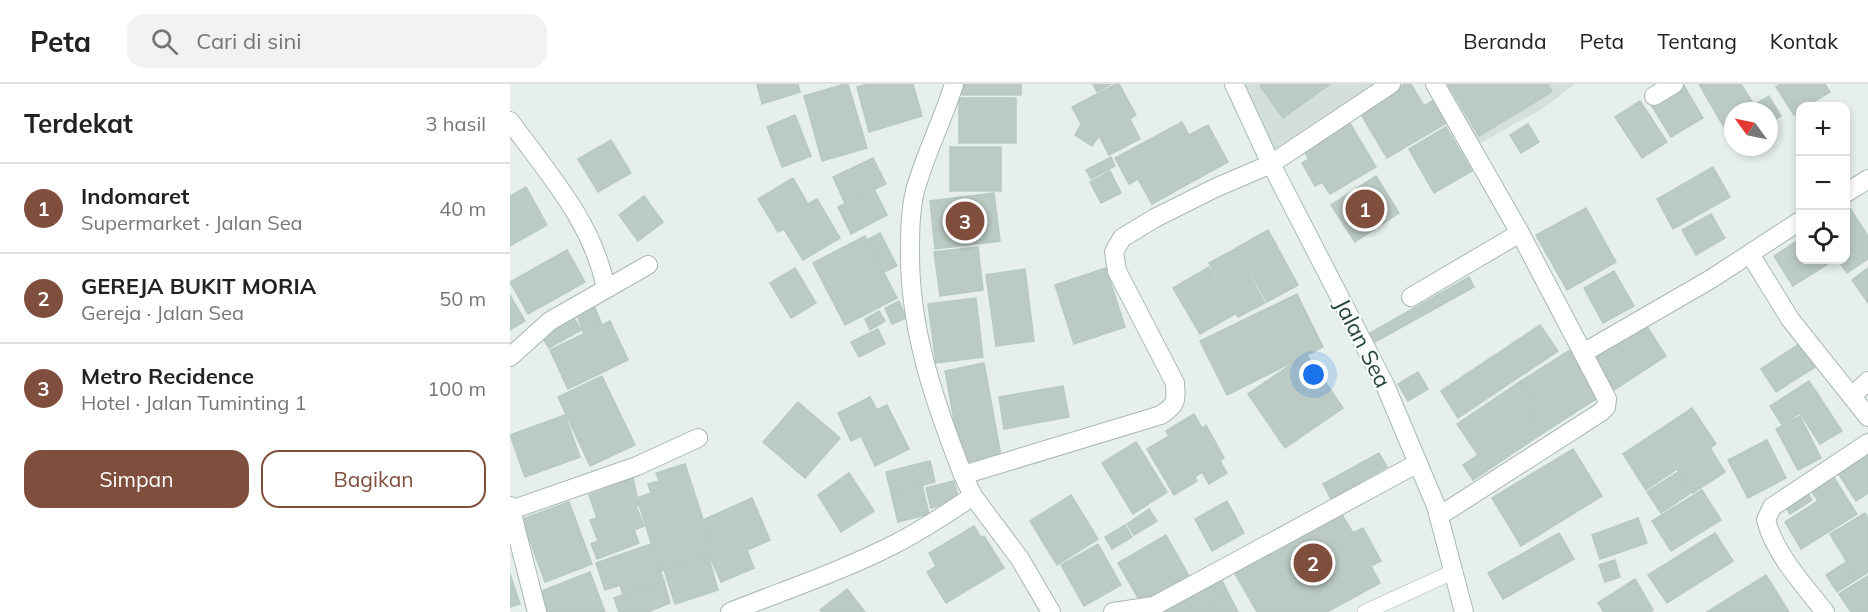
<!DOCTYPE html>
<html lang="id">
<meta charset="utf-8">
<style>
:root{--surface:#fff;--page:#f2f2f2;--text:#222;--muted:#767676;--line:#e0e0e0;--accent:#804e3d}
body{margin:0;font-family:Mulish,sans-serif;background:var(--page);color:var(--text)}
.controls{position:absolute;right:18px;top:18px;display:grid;overflow:hidden;border-radius:12px;box-shadow:0 3px 9px #0003}
.controls button{width:54px;height:54px;display:grid;place-items:center;padding:0;border:0;border-bottom:2px solid var(--line);background:var(--surface);color:var(--text);font:30px sans-serif}
.compass{position:absolute;left:1214px;top:18px;width:54px;height:54px;border-radius:50%;background:var(--surface);box-shadow:0 3px 9px #0003;rotate:303deg}
.you{position:absolute;left:804px;top:291px;width:21px;height:21px;margin:-15px;border:4px solid #fff;border-radius:50%;background:#1a73e8;box-shadow:0 0 0 9px #1a73e833}
.badge{display:grid;place-items:center;width:39px;height:39px;border-radius:50%;background:var(--accent);color:#fff;font-size:20px;font-weight:700}
.pin{position:absolute;translate:-50% -50%;border:3px solid #fff;box-shadow:0 2px 6px #0006}
.list{margin:0;padding:0;list-style:none}
h2{display:flex;justify-content:space-between;align-items:center;height:78px;margin:0;padding:0 24px;font-size:26px}
h2 small{font-size:20px;font-weight:400;color:var(--muted)}
.list li{display:grid;grid-template-columns:39px 1fr auto;gap:18px;align-items:center;box-sizing:border-box;height:90px;padding:0 24px;border-top:2px solid var(--line)}
.list b{display:block;font-size:22px;white-space:nowrap}
.list p{margin:0;font-size:20px;white-space:nowrap;color:var(--muted)}
.list em{font-size:20px;font-style:normal;color:var(--muted)}
.actions{display:flex;gap:12px;padding:18px 24px}
.actions a{flex:1;padding:14px 0;border:2px solid var(--accent);border-radius:18px;text-align:center;font-size:21px;color:var(--accent)}
.actions .main{background:var(--accent);color:#fff}
.icon{flex:none;width:33px;height:33px;fill:none;stroke:currentColor;stroke-width:2;stroke-linecap:round;stroke-linejoin:round}
.map{position:relative;flex:none;width:1358px;height:528px;overflow:hidden}
header{display:flex;align-items:center;gap:36px;box-sizing:border-box;height:84px;padding:0 30px;background:var(--surface);border-bottom:2px solid var(--line)}
header strong{font-size:28px}
nav{display:flex;gap:33px;margin-inline-start:auto;font-size:21px}
.search{width:420px;height:54px;background:var(--page);display:flex;align-items:center;gap:15px;box-sizing:border-box;padding:0 21px;border-radius:18px;color:var(--muted);font-size:22px}
main{display:flex}
aside{flex:1;background:var(--surface)}
.map>svg:first-child{display:block}
.built{fill:#d4dfda}
.building{fill:#bbcac4;stroke:#b8c9c2;stroke-width:1.5}
.lines{fill:none;stroke-linecap:round;stroke-linejoin:round}
.lane-casing{stroke:#a8b8b2;stroke-width:16}
.street-casing{stroke:#a8b8b2;stroke-width:20}
.secondary-casing{stroke:#a4bbb3;stroke-width:20}
.lane{stroke:#fff;stroke-width:15}
.street{stroke:#fff;stroke-width:18}
.secondary{stroke:#fff;stroke-width:18}
.labels{text-anchor:middle;dominant-baseline:central;stroke-width:4.5;stroke-linejoin:round;paint-order:stroke}
.street-label{font-size:22px;fill:#24423a;stroke:#f7fbf9}
</style>
<header>
<strong>Peta</strong>
<div class="search"><svg class="icon" aria-label="search" viewBox="0 0 24 24"><circle cx="10" cy="10" r="6"/><path d="M15 15l6 6"/></svg>Cari di sini</div>
<nav><a>Beranda</a><a>Peta</a><a>Tentang</a><a>Kontak</a></nav>
</header>
<main>
<aside>
<h2>Terdekat<small>3 hasil</small></h2>
<ul class="list">
<li><span class="badge">1</span><div><b>Indomaret</b><p>Supermarket · Jalan Sea</p></div><em>40 m</em></li>
<li><span class="badge">2</span><div><b>GEREJA BUKIT MORIA</b><p>Gereja · Jalan Sea</p></div><em>50 m</em></li>
<li><span class="badge">3</span><div><b>Metro Recidence</b><p>Hotel · Jalan Tuminting 1</p></div><em>100 m</em></li>
</ul>
<div class="actions"><a class="main">Simpan</a><a>Bagikan</a></div>
</aside>
<div class="map">
<svg width="1358" height="528" viewBox="0 0 1358 528">
<rect width="100%" height="100%" fill="#e6efeb"/>
<g class="built">
<polygon points="733,0 886,0 767,79"/>
<polygon points="933,0 1065,0 1032,25 967,61"/>
</g>
<g class="building">
<polygon points="247,0 288,0 290,8 252,20"/>
<polygon points="335,0 338,0 357,64 312,77 294,12"/>
<polygon points="357,0 403,0 412,32 359,48 347,3"/>
<rect x="452" y="0" width="59" height="11"/>
<polygon points="583,0 601,0 587,8"/>
<polygon points="606,0 609,0 626,31 620,35 630,55 599,71 589,52 582,62 565,51 571,40 562,23"/>
<polygon points="752,0 820,0 773,34 750,2"/>
<polygon points="895,0 901,0 914,22 927,14 940,37 877,74 849,27"/>
<polygon points="938,0 1038,0 1042,8 969,52"/>
<polygon points="1173,0 1193,34 1161,53 1140,19"/>
<polygon points="1189,0 1231,0 1244,21 1259,12 1271,32 1259,39 1259,27 1223,27 1223,59"/>
<polygon points="1270,0 1315,0 1320,8 1297,22 1290,22 1290,27 1284,31 1266,3"/>
<rect x="449" y="14" width="57" height="45"/>
<polygon points="1130,17 1157,58 1132,74 1105,33"/>
<polygon points="285,31 301,72 272,83 257,43"/>
<polygon points="838,36 866,83 820,110 812,98 805,102 792,79 799,75 792,64"/>
<polygon points="672,38 679,51 698,41 718,78 642,120 628,95 619,100 605,74"/>
<polygon points="1018,40 1029,58 1011,69 1000,51"/>
<polygon points="936,43 962,87 924,109 899,65"/>
<polygon points="101,56 121,89 88,108 68,75"/>
<rect x="440" y="63" width="51" height="44"/>
<polygon points="601,73 605,82 581,95 576,86"/>
<polygon points="363,74 376,100 335,119 323,93"/>
<polygon points="1203,83 1220,113 1163,145 1147,115"/>
<polygon points="600,87 611,109 591,119 580,98"/>
<polygon points="866,92 889,129 845,158 821,121"/>
<polygon points="283,94 298,120 307,115 330,154 293,176 274,145 268,148 248,115"/>
<polygon points="16,103 37,141 0,162 0,112"/>
<polygon points="364,105 377,131 341,150 328,123"/>
<polygon points="484,109 490,157 425,165 420,117"/>
<polygon points="134,112 153,138 128,157 109,131"/>
<polygon points="1339,123 1358,152 1358,175 1337,189 1328,176 1336,176 1336,125"/>
<polygon points="1076,124 1106,178 1057,206 1026,151"/>
<polygon points="1201,130 1215,154 1186,171 1172,146"/>
<polygon points="758,146 788,201 757,218 726,164"/>
<polygon points="370,149 387,182 374,188 357,156"/>
<polygon points="355,152 387,214 335,241 303,179"/>
<polygon points="1290,155 1290,176 1324,176 1283,202 1264,172"/>
<polygon points="468,163 473,206 430,212 424,168"/>
<polygon points="725,165 755,219 728,233 699,179"/>
<polygon points="57,166 75,198 18,230 0,198"/>
<polygon points="699,183 725,230 690,250 663,204"/>
<polygon points="285,184 306,219 281,234 260,199"/>
<polygon points="596,184 615,243 564,260 545,201"/>
<polygon points="1358,184 1358,219 1342,196"/>
<polygon points="515,185 524,257 486,262 476,191"/>
<polygon points="1104,187 1124,222 1093,239 1074,204"/>
<polygon points="959,193 964,203 865,258 860,249"/>
<polygon points="787,210 813,263 717,311 690,257"/>
<polygon points="0,211 15,237 0,246"/>
<polygon points="466,214 473,273 426,279 418,220"/>
<polygon points="389,217 396,234 382,240 375,224"/>
<polygon points="84,221 92,241 73,248 66,228"/>
<polygon points="369,227 375,237 360,246 355,235"/>
<polygon points="62,231 71,246 39,264 30,250"/>
<polygon points="100,237 118,276 58,305 40,266"/>
<polygon points="1134,238 1156,272 1101,308 1079,274"/>
<polygon points="1030,241 1048,267 948,334 931,307"/>
<polygon points="368,245 375,260 349,273 341,258"/>
<polygon points="1289,260 1305,283 1266,308 1251,285"/>
<polygon points="1060,266 1089,313 1030,351 1017,332 1028,324 1011,297"/>
<polygon points="796,270 833,324 775,364 738,310"/>
<polygon points="474,279 491,372 452,379 435,287"/>
<polygon points="908,288 918,305 898,317 888,300"/>
<polygon points="92,292 125,361 80,382 48,313"/>
<polygon points="1011,297 1028,324 1017,332 1030,351 963,396 953,381 968,371 947,340"/>
<polygon points="1299,297 1332,347 1310,360 1290,329 1272,341 1260,322"/>
<polygon points="553,302 559,333 494,345 489,313"/>
<polygon points="360,313 367,326 377,321 399,365 365,382 351,352 341,357 328,329"/>
<polygon points="288,318 330,354 295,394 253,358"/>
<polygon points="1182,324 1206,360 1200,364 1215,388 1183,409 1167,385 1136,406 1113,370"/>
<polygon points="684,330 692,344 696,341 714,374 710,377 717,389 699,400 692,388 685,393 687,397 664,411 637,365 659,352 656,347"/>
<polygon points="55,331 70,373 15,393 0,351"/>
<polygon points="1290,332 1311,374 1288,386 1266,345"/>
<polygon points="1257,356 1276,394 1238,414 1218,376"/>
<polygon points="626,358 657,408 623,430 592,379"/>
<polygon points="1063,365 1092,412 1011,462 982,414"/>
<polygon points="869,369 877,383 821,415 813,400"/>
<polygon points="1358,370 1358,409 1346,417 1328,389"/>
<polygon points="420,377 425,398 381,409 376,388"/>
<polygon points="175,380 204,469 150,487 127,414 141,409 138,400 149,397 146,389"/>
<polygon points="1168,388 1182,408 1151,429 1137,408"/>
<polygon points="339,389 364,427 331,448 308,411"/>
<polygon points="1321,389 1347,430 1291,465 1275,438 1308,417 1299,403"/>
<polygon points="123,394 129,421 126,422 134,442 124,446 129,459 87,475 81,460 88,457 80,436 87,434 79,411"/>
<polygon points="444,397 449,416 421,424 416,404"/>
<polygon points="412,401 419,430 388,438 381,409"/>
<polygon points="1192,406 1211,436 1161,467 1142,437"/>
<polygon points="1296,406 1302,416 1280,430 1273,420"/>
<polygon points="561,411 588,455 547,481 520,437"/>
<polygon points="242,414 260,456 237,466 244,484 211,498 199,471 204,469 193,436"/>
<polygon points="717,417 734,449 702,467 685,435"/>
<polygon points="59,418 82,480 35,498 12,435"/>
<polygon points="639,425 647,437 624,451 617,440"/>
<polygon points="831,429 843,449 853,444 871,477 861,482 870,499 817,528 747,528 724,488"/>
<polygon points="1355,429 1358,434 1358,488 1347,495 1320,450"/>
<polygon points="1128,434 1137,459 1090,475 1082,451"/>
<polygon points="615,441 622,453 602,465 595,453"/>
<polygon points="464,442 471,454 474,452 494,484 436,519 417,488 426,482 419,469"/>
<polygon points="1049,449 1064,475 993,515 978,489"/>
<polygon points="1205,449 1223,477 1157,519 1138,491"/>
<polygon points="656,451 679,492 631,519 608,479"/>
<polygon points="141,460 154,497 113,511 110,501 95,506 86,479"/>
<polygon points="588,460 611,501 574,522 551,481"/>
<polygon points="198,471 208,506 165,520 154,486"/>
<polygon points="1105,476 1110,493 1095,498 1089,481"/>
<polygon points="1336,478 1347,495 1327,508 1316,491"/>
<polygon points="80,488 95,528 34,528 27,509"/>
<polygon points="0,490 10,520 0,523"/>
<polygon points="709,491 728,528 653,528 650,522"/>
<polygon points="1256,491 1279,528 1197,528"/>
<polygon points="1358,492 1358,528 1341,528 1329,510"/>
<polygon points="1125,495 1143,526 1140,528 1094,528 1088,519"/>
<polygon points="154,497 160,519 140,527 140,528 109,528 104,514"/>
<polygon points="704,502 712,517 691,528 654,528"/>
<polygon points="337,505 355,528 312,528 310,526"/>
</g>
<g class="lines">
<g class="lane-casing">
<polyline id="lane" points="855,528 945,487"/>
</g>
<g class="street-casing">
<g id="street">
<path d="M444 0C433 36 415 70 405 107 400 128 400 150 400 171 400 248 425 319 453 391"/>
<polyline points="925,0 1010,149 1073,269 1201,195 1290,137"/>
<polyline points="1144,12 1164,0"/>
<path d="M0 37C39 91 82 137 96 204"/>
<polyline points="1336,109 1358,95"/>
<polyline points="1240,170 1280,235 1358,333"/>
<polyline points="901,213 1010,149"/>
<polyline points="0,273 40,237 138,181"/>
<polyline points="1342,312 1358,297"/>
<polyline points="463,412 510,475 541,528"/>
<polyline points="0,422 27,528"/>
<polyline points="1,426 127,382 188,354"/>
<polyline points="929,432 1091,328 1096,323 1097,315 1073,269"/>
<path d="M220 528C275 506 332 487 385 460 412 446 438 429 463 412L453 391 651 331C667 320 666 318 665 299L607 187 604 168 612 154 645 134 705 104 761 80 881 0"/>
<polyline points="603,528 644,522 908,379"/>
<path d="M1315 528C1293 500 1265 470 1256 436L1262 423 1358 359"/>
</g>
</g>
<g class="secondary-casing">
<polyline id="secondary" points="724,0 761,80 875,301 926,422 954,528"/>
</g>
<use href="#lane" class="lane"/>
<use href="#street" class="street"/>
<use href="#secondary" class="secondary"/>
</g>
<g class="labels">
<g class="street-label">
<text transform="translate(853 259) rotate(63)">Jalan Sea</text>
</g>
</g>
</svg>
<div class="controls">
<button>+</button>
<button>−</button>
<button><svg class="icon" aria-label="locate" viewBox="0 0 24 24"><circle cx="12" cy="12" r="6"/><path d="M12 2v4M12 18v4M2 12h4M18 12h4"/></svg></button>
</div>
<svg class="compass" viewBox="-18 -18 36 36"><path d="M0-13l5 13h-10z" fill="#e53935"/><path d="M0 13l5-13h-10z" fill="#767676"/></svg>
<div class="you"></div>
<div class="pin badge" style="left:855px;top:125px">1</div>
<div class="pin badge" style="left:803px;top:479px">2</div>
<div class="pin badge" style="left:455px;top:137px">3</div>
</div>
</main>
